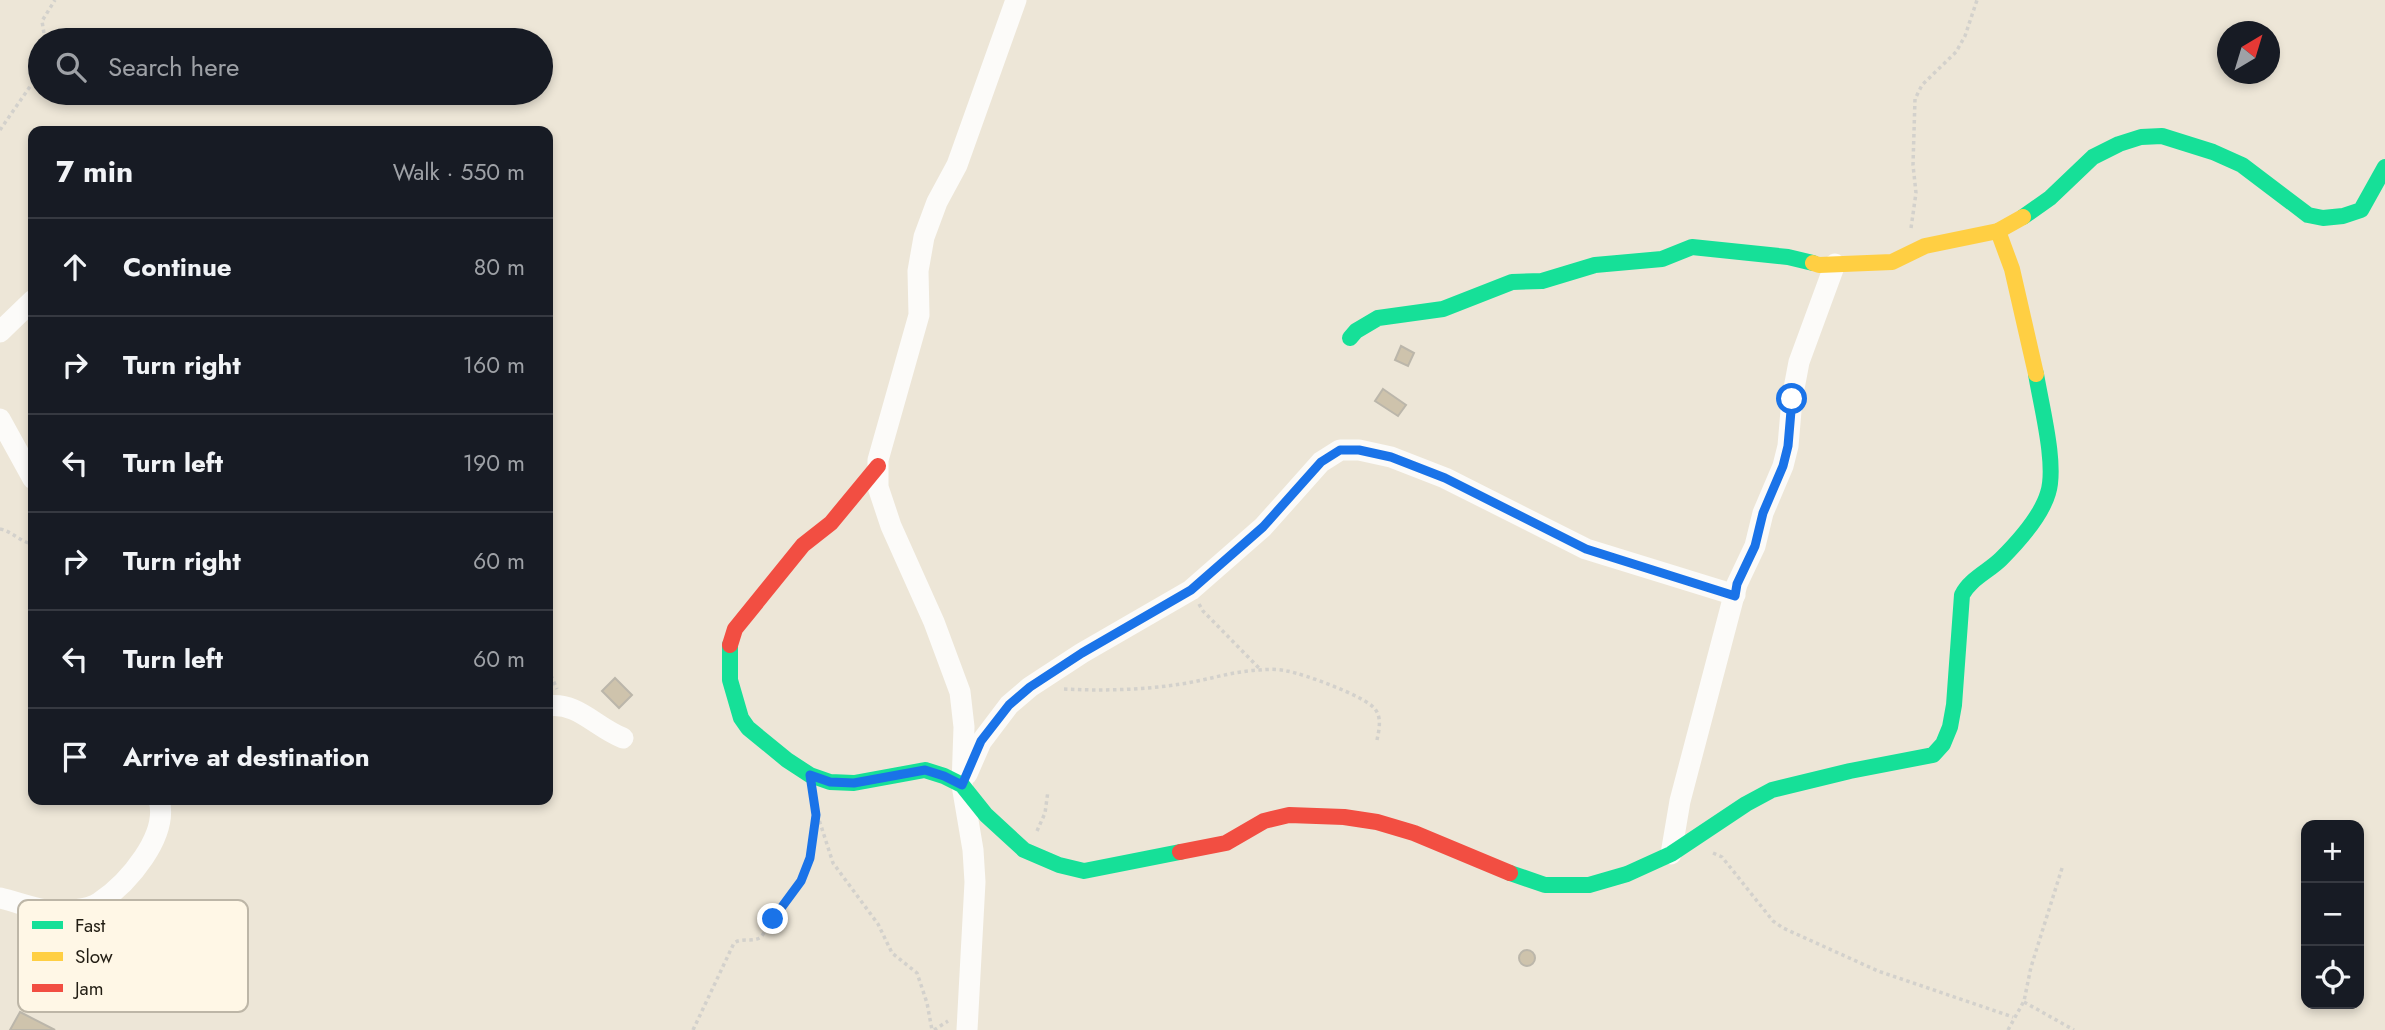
<!DOCTYPE html>
<meta charset="utf-8">
<style>
:root{--surface:#171b24;--page:#20242c;--text:#f1f3f6;--muted:#9ea1a6;--line:#363941}
body{margin:0;font-family:Jost,sans-serif;background:var(--page);color:var(--text)}
.controls{position:absolute;right:21px;bottom:21px;display:grid;overflow:hidden;border-radius:14px;box-shadow:0 4px 10px #0003}
.controls button{width:63px;height:63px;display:grid;place-items:center;padding:0;border:0;border-bottom:2px solid var(--line);background:var(--surface);color:var(--text);font:35px sans-serif}
.compass{position:absolute;left:2217px;top:21px;width:63px;height:63px;border-radius:50%;background:var(--surface);box-shadow:0 4px 10px #0003;rotate:38deg}
.stop{position:absolute;width:21px;height:21px;margin:-16px;border:5px solid #1a73e8;border-radius:50%;background:#fff}
.stop.end{background:#1a73e8;border-color:#fff;box-shadow:0 2px 7px #0008}
.list{margin:0;padding:0;list-style:none}
h2{display:flex;justify-content:space-between;align-items:center;height:91px;margin:0;padding:0 28px;font-size:30px}
h2 small{font-size:23px;font-weight:400;color:var(--muted)}
.list li{display:grid;grid-template-columns:46px 1fr auto;gap:21px;align-items:center;box-sizing:border-box;height:98px;padding:0 28px;border-top:2px solid var(--line)}
.list b{display:block;font-size:26px;white-space:nowrap}
.list em{font-size:23px;font-style:normal;color:var(--muted)}
.icon{flex:none;width:38px;height:38px;fill:none;stroke:currentColor;stroke-width:2;stroke-linecap:round;stroke-linejoin:round}
.map{position:relative;flex:none;width:2385px;height:1030px;overflow:hidden}
.search{position:absolute;background:var(--surface);box-shadow:0 4px 10px #0003;left:28px;top:28px;width:525px;height:77px;display:flex;align-items:center;gap:18px;box-sizing:border-box;padding:0 24px;border-radius:38px;color:var(--muted);font-size:26px}
.panel{position:absolute;background:var(--surface);box-shadow:0 4px 10px #0003;left:28px;top:126px;width:525px;height:679px;border-radius:14px}
.map>svg:first-child{display:block}
.building{fill:#cec3ac;stroke:#bbb6aa;stroke-width:2}
.lines{fill:none;stroke-linecap:round;stroke-linejoin:round}
.path{stroke:#d3d1cc;stroke-width:3.5;stroke-dasharray:3.5 3.5;stroke-linecap:butt}
.street{stroke:#fcfbf9;stroke-width:21}
.fast{stroke:#16e098;stroke-width:16}
.slow{stroke:#ffcf43;stroke-width:16}
.jam{stroke:#f24e42;stroke-width:16}
.route{stroke:#1a73e8;stroke-width:9}
.key{fill:#fff7e6;stroke:#bdb6a7;stroke-width:2}
.key-label{font-size:19px;fill:#221d13}
</style>
<div class="map">
<svg width="2385" height="1030" viewBox="0 0 2385 1030">
<rect width="100%" height="100%" fill="#ede6d7"/>
<g class="building">
<polygon points="1401,346 1414,353 1408,366 1395,360"/>
<polygon points="1383,389 1406,405 1398,416 1375,401"/>
<polygon points="615,678 632,695 619,708 602,691"/>
<circle cx="1527" cy="958" r="8"/>
<polygon points="20,1012 55,1030 10,1030"/>
</g>
<g class="lines">
<g class="path">
<polyline points="45,40 42,21 55,0"/>
<polyline points="0,130 40,72"/>
<polyline points="1911,228 1916,193 1913,165 1915,99 1922,85 1956,52 1965,36 1977,0"/>
<path d="M0 529C12 531 20 542 33 544"/>
<polyline points="1199,604 1203,611 1261,670"/>
<polyline points="548,669 557,689"/>
<path d="M1064 689C1102 691 1143 690 1181 684 1208 680 1233 671 1260 670 1269 669 1279 669 1287 671 1304 674 1365 696 1375 709 1382 718 1379 730 1377 740"/>
<polyline points="813,801 833,863 878,924 892,953 917,973 927,1003 932,1030"/>
<polyline points="1037,831 1045,813 1048,791"/>
<polyline points="1713,853 1722,857 1773,921 1783,928 1878,971 2013,1017"/>
<polyline points="2024,1002 2074,1030"/>
<path d="M693 1030 734 943C743 937 753 943 761 937L806 874 810 858 816 817"/>
<polyline points="934,1030 948,1021"/>
<polyline points="2008,1030 2024,1001 2031,967 2063,865"/>
</g>
<g class="street">
<polyline points="0,332 33,300"/>
<polyline points="0,419 33,479"/>
<path d="M548 706C578 702 595 727 623 738"/>
<polyline points="967,774 981,742 1009,705 1030,687 1082,653 1191,590 1263,527 1321,462 1340,450 1359,450 1391,457 1445,478 1586,549 1735,595"/>
<polyline points="1671,854 1680,801 1737,584 1755,546 1763,513 1783,466 1788,446 1792,399 1799,362 1835,264"/>
<path d="M0 898C25 904 48 915 74 910 82 909 93 907 100 902 128 883 169 836 159 800"/>
<polyline points="967,1030 975,882 973,850 962,785 964,727 960,692 934,622 891,526 878,487 878,460 919,315 918,271 924,237 937,202 957,165 1016,0"/>
</g>
<g class="fast">
<polyline points="2023,217 2050,198 2093,157 2119,144 2141,137 2162,136 2213,152 2242,165 2308,215 2323,218 2343,216 2361,210 2385,167"/>
<polyline points="1350,338 1356,331 1378,318 1443,309 1512,282 1542,281 1595,265 1662,259 1692,247 1788,257 1813,263"/>
<polyline points="730,645 730,680 741,718 748,728 787,760 810,775 830,782 854,783 925,770 944,776 962,785 986,815 1024,850 1059,865 1084,871 1180,852"/>
<path d="M1510 873 1545 885H1589L1627 874 1671 854 1746 804 1772 790 1850 771 1933 755 1943 744 1950 727 1954 705 1962 595C1970 579 1989 571 2001 559 2019 541 2041 517 2048 493 2057 465 2041 405 2036 374"/>
</g>
<g class="slow">
<polyline points="1998,231 2012,269 2036,374"/>
<polyline points="1813,263 1819,265 1892,262 1925,246 1998,231 2023,217"/>
</g>
<g class="jam">
<polyline points="730,645 735,629 803,545 831,523 878,466"/>
<polyline points="1180,852 1226,843 1264,821 1289,815 1344,817 1377,822 1414,833 1510,873"/>
</g>
</g>
<g class="lines">
<polyline class="route" points="773,919 801,881 810,858 816,815 810,775 830,782 854,783 925,770 944,776 962,785 981,741 1009,705 1030,687 1082,653 1191,590 1263,527 1321,462 1340,450 1359,450 1391,457 1445,478 1586,549 1735,596 1737,584 1755,546 1763,513 1783,466 1788,446 1792,399"/>
</g>
<rect x="18" y="900" width="230" height="112" rx="10" class="key"/>
<rect x="32" y="921" width="31" height="8" fill="#16e098"/>
<rect x="32" y="952" width="31" height="9" fill="#ffcf43"/>
<rect x="32" y="984" width="31" height="8" fill="#f24e42"/>
<g class="key-label">
<text x="75" y="932">Fast</text>
<text x="75" y="963">Slow</text>
<text x="75" y="995">Jam</text>
</g>
</svg>
<div class="controls">
<button>+</button>
<button>−</button>
<button><svg class="icon" aria-label="locate" viewBox="0 0 24 24"><circle cx="12" cy="12" r="6"/><path d="M12 2v4M12 18v4M2 12h4M18 12h4"/></svg></button>
</div>
<svg class="compass" viewBox="-18 -18 36 36"><path d="M0-13l5 13h-10z" fill="#e53935"/><path d="M0 13l5-13h-10z" fill="#9ea1a6"/></svg>
<div class="stop" style="left:1792px;top:399px"></div>
<div class="stop end" style="left:773px;top:919px"></div>
<div class="search"><svg class="icon" aria-label="search" viewBox="0 0 24 24"><circle cx="10" cy="10" r="6"/><path d="M15 15l6 6"/></svg>Search here</div>
<section class="panel">
<h2>7 min<small>Walk · 550 m</small></h2>
<ul class="list">
<li><svg class="icon" aria-label="ahead" viewBox="0 0 24 24"><path d="M12 20V5M6 11l6-6 6 6"/></svg><div><b>Continue</b></div><em>80 m</em></li>
<li><svg class="icon" aria-label="right" viewBox="0 0 24 24"><path d="M7 20v-9h11M14 6l5 5-5 5"/></svg><div><b>Turn right</b></div><em>160 m</em></li>
<li><svg class="icon" aria-label="left" viewBox="0 0 24 24"><path d="M17 20v-9H6M10 6l-5 5 5 5"/></svg><div><b>Turn left</b></div><em>190 m</em></li>
<li><svg class="icon" aria-label="right" viewBox="0 0 24 24"><path d="M7 20v-9h11M14 6l5 5-5 5"/></svg><div><b>Turn right</b></div><em>60 m</em></li>
<li><svg class="icon" aria-label="left" viewBox="0 0 24 24"><path d="M17 20v-9H6M10 6l-5 5 5 5"/></svg><div><b>Turn left</b></div><em>60 m</em></li>
<li><svg class="icon" aria-label="arrive" viewBox="0 0 24 24"><path d="M6 21V4h12l-3 4 3 4H6"/></svg><div><b>Arrive at destination</b></div></li>
</ul>
</section>
</div>
